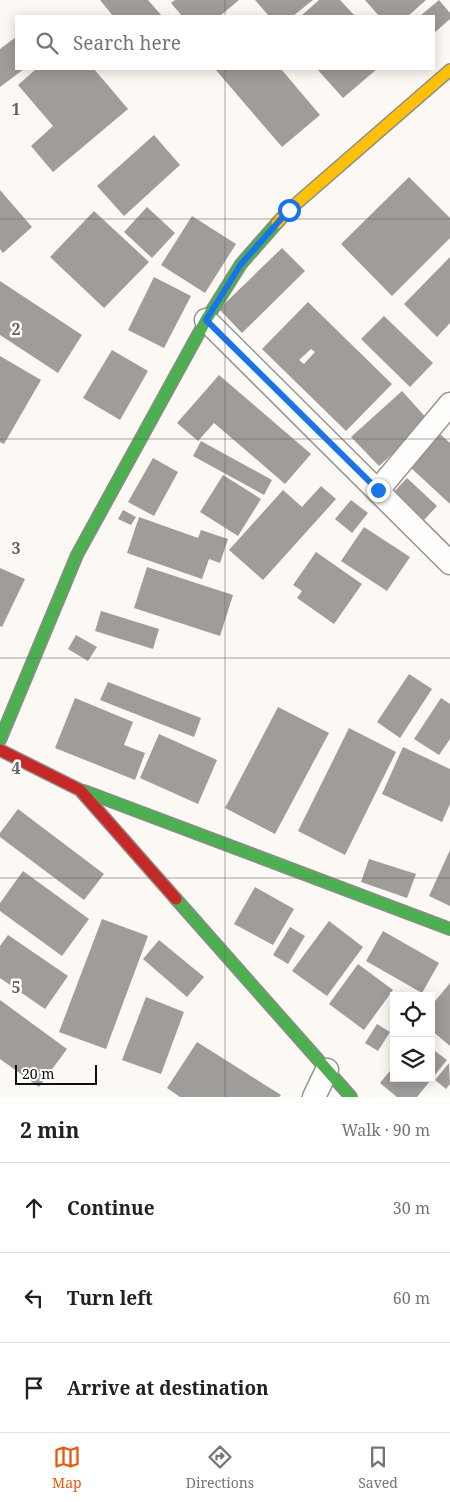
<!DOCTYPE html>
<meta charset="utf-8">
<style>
:root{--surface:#fff;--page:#f2f2f2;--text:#202124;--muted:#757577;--line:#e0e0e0;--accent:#ea580c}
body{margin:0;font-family:"Noto Serif",serif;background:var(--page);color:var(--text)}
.controls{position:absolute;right:15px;bottom:15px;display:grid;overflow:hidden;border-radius:0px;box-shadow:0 2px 12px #0003}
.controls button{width:45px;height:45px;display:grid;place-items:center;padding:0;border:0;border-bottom:1px solid var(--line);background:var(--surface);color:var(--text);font:25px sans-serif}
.scale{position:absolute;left:15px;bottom:12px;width:82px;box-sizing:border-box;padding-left:5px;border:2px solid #0f0f0f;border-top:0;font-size:14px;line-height:18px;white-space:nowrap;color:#0f0f0f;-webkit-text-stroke:4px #fff;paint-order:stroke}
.stop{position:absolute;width:15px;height:15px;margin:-11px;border:4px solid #1a73e8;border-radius:50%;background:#fff}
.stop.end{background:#1a73e8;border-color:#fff;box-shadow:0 1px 5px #0008}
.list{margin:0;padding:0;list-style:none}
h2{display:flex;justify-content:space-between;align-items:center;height:65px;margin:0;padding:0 20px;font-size:21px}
h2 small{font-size:16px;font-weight:400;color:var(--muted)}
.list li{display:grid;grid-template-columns:32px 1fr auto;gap:15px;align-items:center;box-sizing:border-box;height:90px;padding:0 20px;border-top:1px solid var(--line)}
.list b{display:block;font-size:19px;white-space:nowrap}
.list em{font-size:16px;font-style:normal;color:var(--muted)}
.icon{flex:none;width:28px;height:28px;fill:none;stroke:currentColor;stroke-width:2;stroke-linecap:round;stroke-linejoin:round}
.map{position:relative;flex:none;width:450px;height:1097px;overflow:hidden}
.search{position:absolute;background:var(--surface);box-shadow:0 2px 12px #0003;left:15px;right:15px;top:15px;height:55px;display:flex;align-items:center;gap:12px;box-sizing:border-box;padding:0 18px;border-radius:0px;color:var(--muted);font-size:19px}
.sheet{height:335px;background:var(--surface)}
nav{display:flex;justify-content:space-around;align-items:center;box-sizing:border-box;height:70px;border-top:1px solid var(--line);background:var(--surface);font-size:14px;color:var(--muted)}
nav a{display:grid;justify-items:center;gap:2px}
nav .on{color:var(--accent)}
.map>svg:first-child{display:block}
.building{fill:#9f9c99;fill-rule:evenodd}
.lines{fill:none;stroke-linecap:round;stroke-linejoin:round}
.street-casing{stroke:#969492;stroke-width:25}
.fast-casing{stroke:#8c8b89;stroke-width:14}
.slow-casing{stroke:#8c8b89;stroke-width:14}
.jam-casing{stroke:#8c8b89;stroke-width:14}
.street{stroke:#fffefd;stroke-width:22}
.fast{stroke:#4caf50;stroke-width:11}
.slow{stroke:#ffc107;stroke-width:11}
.jam{stroke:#c62828;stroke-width:11}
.route{stroke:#1a73e8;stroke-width:6}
.grid{fill:none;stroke:#62615f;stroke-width:1;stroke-opacity:0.55}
.grid-label{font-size:16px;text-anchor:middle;font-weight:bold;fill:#62615f;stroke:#fff;stroke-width:5;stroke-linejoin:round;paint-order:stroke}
</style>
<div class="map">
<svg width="450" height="1097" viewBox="0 0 450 1097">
<rect width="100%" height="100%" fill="#fcf9f4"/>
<g class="building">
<polygon points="100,0 148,0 162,16 113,16"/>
<polygon points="175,0 239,0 220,16 182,16 171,3"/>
<polygon points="255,0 313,0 293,16 269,16"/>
<polygon points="319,0 340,0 355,16 301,16"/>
<polygon points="365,0 426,0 408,16 379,16"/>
<polygon points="439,0 450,13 450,19 434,33 434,16 420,16"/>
<polygon points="16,37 16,69 24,69 0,87 0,49"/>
<polygon points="36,69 94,69 128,109 53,172 31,146 53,126 18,85"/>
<polygon points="215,69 281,69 320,115 282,147"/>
<polygon points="317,69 377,69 343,98"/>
<polygon points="154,135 180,165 124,216 97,186"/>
<polygon points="409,177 450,218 450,238 392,296 341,244"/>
<polygon points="0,190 32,227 3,253 0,249"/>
<polygon points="147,207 175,233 152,258 124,232"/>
<polygon points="94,211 149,262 104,308 50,257"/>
<polygon points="192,216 236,244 205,293 161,265"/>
<polygon points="282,248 305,271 242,333 219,309"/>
<polygon points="450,257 450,323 437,337 404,304"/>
<polygon points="154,277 191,296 164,348 128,330"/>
<polygon points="0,281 82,335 58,373 0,335"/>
<path d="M308 302 392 384 346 431 262 349ZM311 349 315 352 304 364 299 360Z"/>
<polygon points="384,316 433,363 410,387 361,339"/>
<polygon points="112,350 148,371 120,420 83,398"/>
<polygon points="0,356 41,380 4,444 0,442"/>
<polygon points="219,375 311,454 285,484 214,423 198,441 177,423"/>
<polygon points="402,391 429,421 379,466 351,437"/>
<polygon points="440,434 450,443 450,504 410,467"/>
<polygon points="201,441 272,480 264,495 193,456"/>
<polygon points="153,458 178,472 154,516 128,502"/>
<polygon points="223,475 261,499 238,536 200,512"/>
<polygon points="407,478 437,506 424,520 393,493"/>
<polygon points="321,486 336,499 263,580 229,550 283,490 302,507"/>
<polygon points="351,500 368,513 352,533 335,519"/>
<polygon points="123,510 136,517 131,525 118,519"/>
<polygon points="139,517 198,538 201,530 228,539 220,563 209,559 202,579 127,553"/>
<polygon points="364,527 410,557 387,591 341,561"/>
<polygon points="316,552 362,584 334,624 297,598 302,591 293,585"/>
<polygon points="147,567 233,595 220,636 134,608"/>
<polygon points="0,568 25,579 2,627 0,626"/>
<polygon points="101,611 159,629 153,649 95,631"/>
<polygon points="76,635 97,647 88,661 68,649"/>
<polygon points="409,674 432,689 400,738 377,722"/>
<polygon points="108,682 201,718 194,737 100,700"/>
<polygon points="75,698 133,722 124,745 145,753 135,780 55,748"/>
<polygon points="441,698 450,704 450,739 439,755 414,739"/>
<polygon points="278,707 329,733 275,834 225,808"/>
<polygon points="349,728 396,752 345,855 298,831"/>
<polygon points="159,734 217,760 198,804 140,778"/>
<polygon points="403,747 450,769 450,804 442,822 382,794"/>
<polygon points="18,809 104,874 84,900 0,837 0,833"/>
<polygon points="450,850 450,906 429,896"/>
<polygon points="369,859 416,874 407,898 361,882"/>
<polygon points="23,871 89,919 62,956 0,911 0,903"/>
<polygon points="255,887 294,909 273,945 234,924"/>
<polygon points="102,919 148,936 106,1049 59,1032"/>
<polygon points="329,921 363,947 327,996 292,971"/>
<polygon points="290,927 305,936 288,964 273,955"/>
<polygon points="383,931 439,963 422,993 366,961"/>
<polygon points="8,935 68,976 45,1009 0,978 0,946"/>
<polygon points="159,940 204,977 187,997 143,959"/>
<polygon points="358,964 393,990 364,1030 329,1004"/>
<polygon points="450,983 450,1046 431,1030 431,1006"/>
<polygon points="146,997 184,1012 161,1074 122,1060"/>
<polygon points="0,1000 67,1049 39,1087 0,1059"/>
<polygon points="377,1024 390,1032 378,1051 365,1043"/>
<polygon points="197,1042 281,1095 279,1097 180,1097 167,1088"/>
<polygon points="431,1048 447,1060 417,1097 397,1097 380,1083 394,1066 394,1078 431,1078"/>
<polygon points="449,1063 450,1084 446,1089 435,1080"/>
</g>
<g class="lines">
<g class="street-casing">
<g id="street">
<polyline points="206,320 450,563"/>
<polyline points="378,490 450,404"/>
<polyline points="314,1097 327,1070"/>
</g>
</g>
<g class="fast-casing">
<g id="fast">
<polyline points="0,740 77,555 206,320 241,264 277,223"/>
<polyline points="84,791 450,929"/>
<polyline points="176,899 351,1097"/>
</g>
</g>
<g class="slow-casing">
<polyline id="slow" points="277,223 289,210 450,70"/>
</g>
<g class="jam-casing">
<polyline id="jam" points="0,750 80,790 176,899"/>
</g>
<use href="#street" class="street"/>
<use href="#fast" class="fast"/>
<use href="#slow" class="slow"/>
<use href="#jam" class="jam"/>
</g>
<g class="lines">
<polyline class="route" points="289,210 241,264 206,320 378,490"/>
</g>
<path class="grid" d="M225 0V16M225 69V1097M0 219H450M0 439H450M0 658H450M0 878H450"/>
<g class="grid-label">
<text x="16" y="115">1</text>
<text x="16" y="335">2</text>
<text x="16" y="554">3</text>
<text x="16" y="774">4</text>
<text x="16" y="993">5</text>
</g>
</svg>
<div class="controls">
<button><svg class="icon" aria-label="locate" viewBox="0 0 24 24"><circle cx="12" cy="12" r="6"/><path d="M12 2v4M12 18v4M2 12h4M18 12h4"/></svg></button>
<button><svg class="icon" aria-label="layers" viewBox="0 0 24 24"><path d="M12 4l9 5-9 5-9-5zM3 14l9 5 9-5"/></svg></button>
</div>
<div class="scale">20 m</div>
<div class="stop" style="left:289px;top:210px"></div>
<div class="stop end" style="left:378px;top:490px"></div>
<div class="search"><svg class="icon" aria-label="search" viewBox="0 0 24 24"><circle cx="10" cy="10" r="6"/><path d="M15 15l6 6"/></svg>Search here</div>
</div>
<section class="sheet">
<h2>2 min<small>Walk · 90 m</small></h2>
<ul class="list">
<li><svg class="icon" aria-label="ahead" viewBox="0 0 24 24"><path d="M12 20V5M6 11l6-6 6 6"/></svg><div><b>Continue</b></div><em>30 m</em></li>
<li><svg class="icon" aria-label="left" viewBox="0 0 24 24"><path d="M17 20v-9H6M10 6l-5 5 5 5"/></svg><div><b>Turn left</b></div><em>60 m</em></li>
<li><svg class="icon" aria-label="arrive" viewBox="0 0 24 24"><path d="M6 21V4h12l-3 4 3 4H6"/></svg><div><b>Arrive at destination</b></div></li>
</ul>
</section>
<nav>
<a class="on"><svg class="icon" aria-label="map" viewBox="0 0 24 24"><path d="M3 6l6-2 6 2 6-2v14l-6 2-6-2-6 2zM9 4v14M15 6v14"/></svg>Map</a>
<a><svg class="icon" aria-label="directions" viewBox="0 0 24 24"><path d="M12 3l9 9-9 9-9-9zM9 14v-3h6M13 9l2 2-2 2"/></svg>Directions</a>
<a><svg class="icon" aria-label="saved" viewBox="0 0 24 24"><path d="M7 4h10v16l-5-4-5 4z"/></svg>Saved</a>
</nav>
